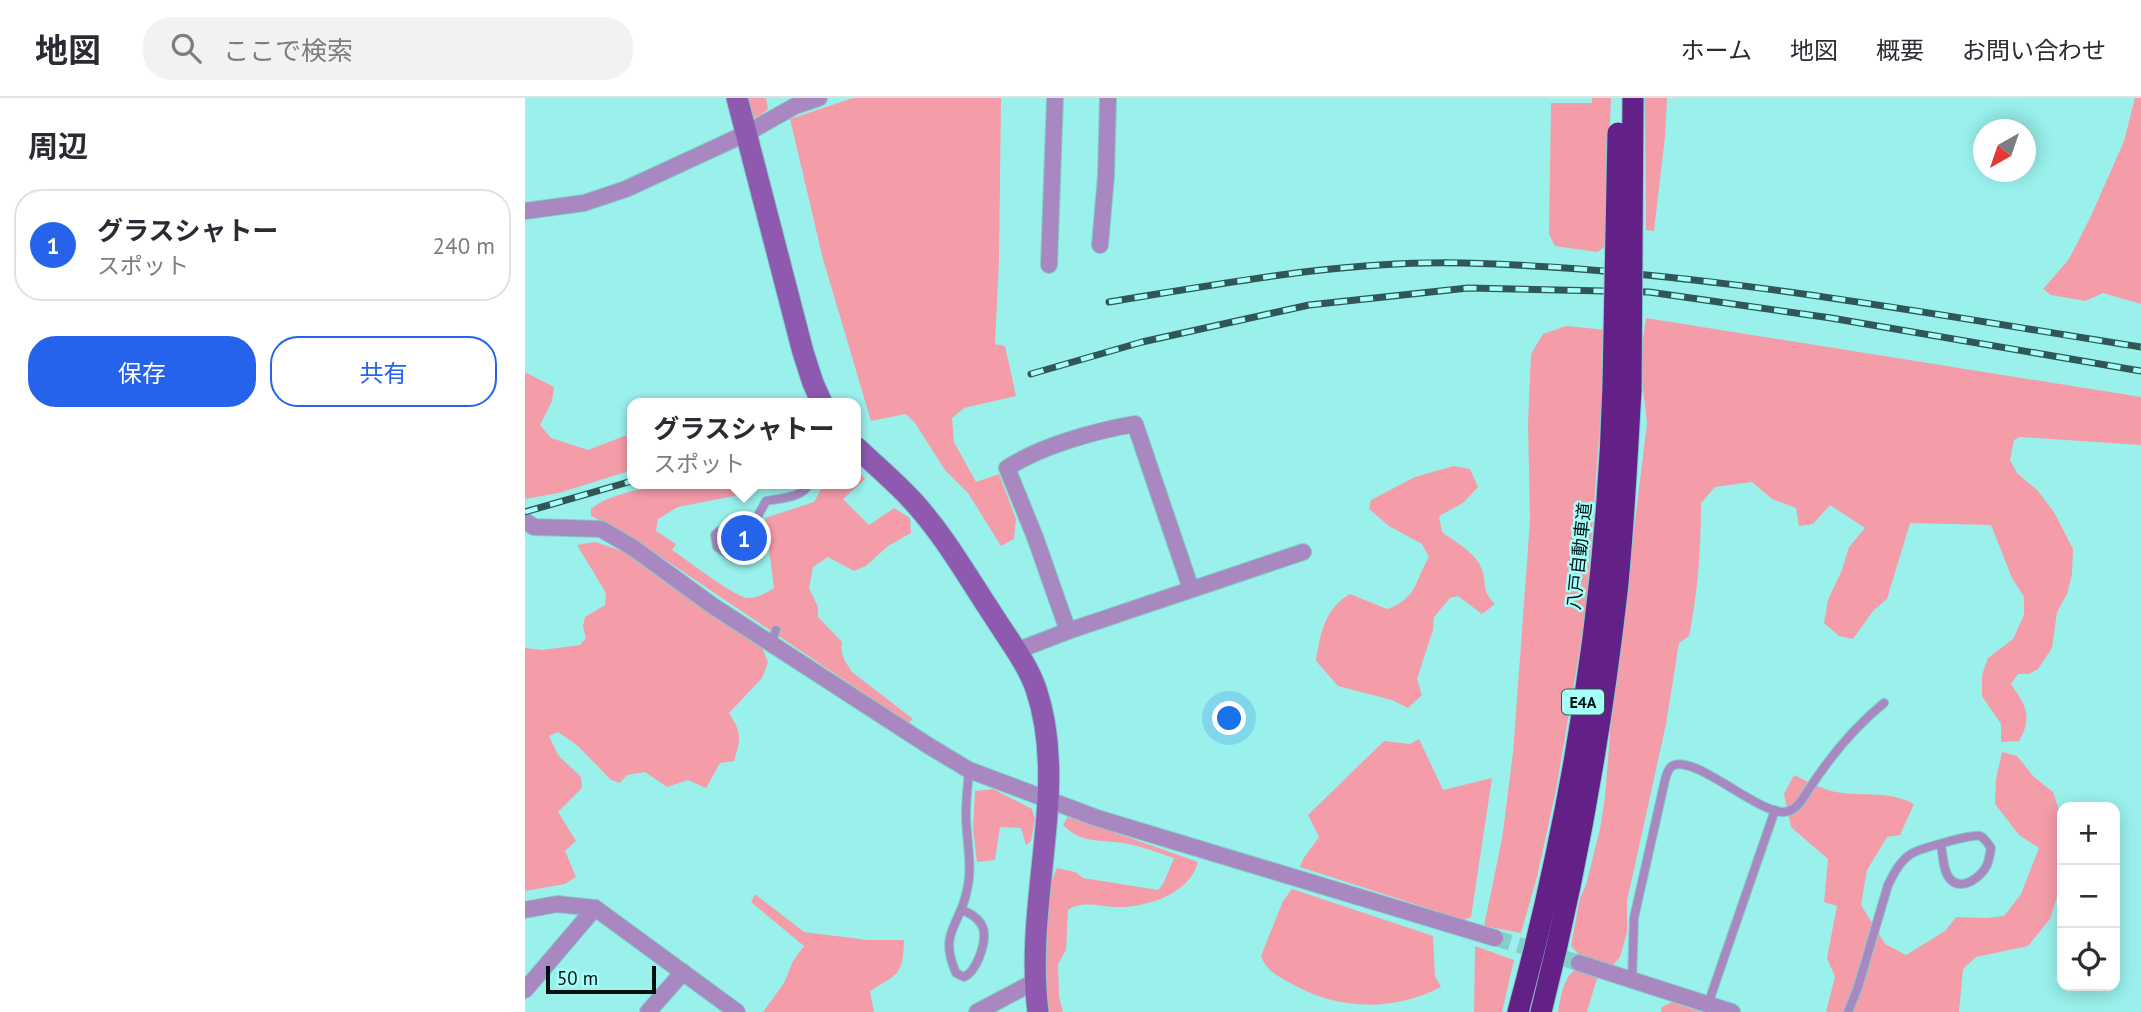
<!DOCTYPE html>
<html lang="ja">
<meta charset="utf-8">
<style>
:root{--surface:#fff;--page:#f2f2f3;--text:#2b2b33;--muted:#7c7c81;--line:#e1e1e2;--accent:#2563eb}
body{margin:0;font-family:"PT Sans","Noto Sans JP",sans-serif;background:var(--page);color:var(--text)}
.controls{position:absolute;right:21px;bottom:21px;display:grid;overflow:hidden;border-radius:14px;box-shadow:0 4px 18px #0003}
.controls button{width:63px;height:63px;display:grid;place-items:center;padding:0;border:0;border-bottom:2px solid var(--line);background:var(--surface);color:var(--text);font:35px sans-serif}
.compass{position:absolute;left:1448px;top:21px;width:63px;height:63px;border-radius:50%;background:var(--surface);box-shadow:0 4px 18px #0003;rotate:220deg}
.scale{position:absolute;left:21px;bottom:18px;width:110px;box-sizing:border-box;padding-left:7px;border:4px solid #001110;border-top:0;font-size:19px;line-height:24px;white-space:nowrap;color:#001110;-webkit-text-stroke:5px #a7fff9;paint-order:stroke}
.you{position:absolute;left:705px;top:621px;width:24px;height:24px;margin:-18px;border:5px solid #fff;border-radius:50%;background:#1a73e8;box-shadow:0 0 0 10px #1a73e833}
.badge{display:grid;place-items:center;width:46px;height:46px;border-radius:50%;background:var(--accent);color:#fff;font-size:23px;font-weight:700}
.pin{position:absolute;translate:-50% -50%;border:4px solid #fff;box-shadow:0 2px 7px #0006}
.popup{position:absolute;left:102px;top:300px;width:234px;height:91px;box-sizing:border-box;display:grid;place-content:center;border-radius:14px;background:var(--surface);filter:drop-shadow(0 2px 5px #0005);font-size:23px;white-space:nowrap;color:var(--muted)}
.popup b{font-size:26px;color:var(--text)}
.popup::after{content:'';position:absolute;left:50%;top:100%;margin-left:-14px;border:14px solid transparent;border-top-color:var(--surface)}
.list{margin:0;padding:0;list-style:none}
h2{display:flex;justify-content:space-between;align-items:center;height:91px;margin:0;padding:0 28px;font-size:30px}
h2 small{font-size:23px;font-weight:400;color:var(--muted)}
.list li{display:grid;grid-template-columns:46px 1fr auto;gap:21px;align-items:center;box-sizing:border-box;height:112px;margin:0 14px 14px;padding:0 14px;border:2px solid var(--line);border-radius:28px}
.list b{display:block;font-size:26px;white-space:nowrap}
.list p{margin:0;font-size:23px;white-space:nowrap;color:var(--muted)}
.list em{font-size:23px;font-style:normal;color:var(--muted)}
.actions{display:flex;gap:14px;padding:21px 28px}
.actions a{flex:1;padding:16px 0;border:2px solid var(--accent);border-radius:28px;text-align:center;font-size:24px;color:var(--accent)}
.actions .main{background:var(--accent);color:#fff}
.icon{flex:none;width:38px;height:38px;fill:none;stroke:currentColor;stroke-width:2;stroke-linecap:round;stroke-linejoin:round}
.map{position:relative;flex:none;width:1616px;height:914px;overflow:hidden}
header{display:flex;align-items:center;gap:42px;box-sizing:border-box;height:98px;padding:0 35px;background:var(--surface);border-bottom:2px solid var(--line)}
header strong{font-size:33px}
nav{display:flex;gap:38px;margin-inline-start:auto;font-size:24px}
.search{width:490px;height:63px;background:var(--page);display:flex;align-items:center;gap:18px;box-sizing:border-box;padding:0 24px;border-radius:28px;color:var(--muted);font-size:26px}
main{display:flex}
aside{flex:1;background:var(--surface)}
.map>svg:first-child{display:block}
.green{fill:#f49da9}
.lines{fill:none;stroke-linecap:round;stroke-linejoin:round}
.street-tunnel{stroke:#83cfcb;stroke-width:16;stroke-dasharray:16 8;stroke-linecap:butt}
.lane-casing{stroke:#81cdc9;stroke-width:10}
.street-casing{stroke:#81cdc9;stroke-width:18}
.secondary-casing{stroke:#81cdc9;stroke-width:23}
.highway-casing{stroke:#81cdc9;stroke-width:23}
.lane{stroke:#a987c1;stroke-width:8}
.street{stroke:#a987c1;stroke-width:16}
.secondary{stroke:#8f59b0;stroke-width:21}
.highway{stroke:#632087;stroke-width:21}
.rail-casing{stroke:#305755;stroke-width:7}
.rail{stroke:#a7fff9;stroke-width:4.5;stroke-dasharray:13;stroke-linecap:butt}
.highway-bridge-casing{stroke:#81cdc9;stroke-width:23;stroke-linecap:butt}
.highway-bridge{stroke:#632087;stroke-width:21}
.labels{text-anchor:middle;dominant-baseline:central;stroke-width:5;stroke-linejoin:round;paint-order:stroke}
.shield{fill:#a7fff9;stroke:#325856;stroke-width:2}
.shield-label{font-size:16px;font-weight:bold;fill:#001110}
.street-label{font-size:18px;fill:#001110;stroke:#a7fff9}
</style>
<header>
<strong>地図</strong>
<div class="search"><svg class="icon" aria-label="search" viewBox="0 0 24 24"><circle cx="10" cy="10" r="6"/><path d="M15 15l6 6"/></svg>ここで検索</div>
<nav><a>ホーム</a><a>地図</a><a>概要</a><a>お問い合わせ</a></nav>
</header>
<main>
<aside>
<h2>周辺<small></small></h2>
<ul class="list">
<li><span class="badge">1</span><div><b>グラスシャトー</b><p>スポット</p></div><em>240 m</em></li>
</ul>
<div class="actions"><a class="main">保存</a><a>共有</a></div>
</aside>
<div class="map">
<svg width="1616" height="914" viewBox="0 0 1616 914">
<rect width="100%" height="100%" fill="#9af1ec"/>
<g class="green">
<polygon points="221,0 241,0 243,11 235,18 225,21"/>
<polygon points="328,0 476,0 474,163 470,246 480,248 491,298 439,310 427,320 429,344 451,384 474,376 491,421 489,441 476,448 443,395 420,372 390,325 381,316 346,323 298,161 265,21"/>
<polygon points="1067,0 1086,0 1080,149 1072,154 1030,148 1024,136 1026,5 1067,5"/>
<polygon points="1120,0 1142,0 1140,39 1129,133 1121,132"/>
<polygon points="1610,0 1616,0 1616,206 1578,195 1560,203 1526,197 1518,191 1544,161 1566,118 1599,43"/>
<path d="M1121 220 1616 299V347L1495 339 1489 342 1485 362 1492 375 1512 392 1529 414 1548 451 1547 476 1542 496 1532 514 1527 550 1513 571 1504 576H1493L1486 586C1501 608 1508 619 1494 643L1476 644V626L1457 598V577L1463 560 1488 541 1499 517V499L1487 480 1466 427 1385 425 1362 501 1348 513 1328 541 1314 538 1299 525 1303 502 1317 472 1324 449 1340 430 1305 407 1288 426 1274 428 1271 410 1247 401 1227 384 1190 389 1176 405C1176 451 1173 494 1164 538L1154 545 1141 626 1102 803V834L1095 859 1088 867H1076L1062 914H1033C1036 899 1038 878 1052 871L1055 858 1046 848 1055 800 1061 787 1075 731 1080 699 1087 610 1122 325 1115 263Z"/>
<polygon points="1041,228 1082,232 1061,515 1031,692 1012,779 996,835 959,828 977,741 988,655 1005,423 1003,325 1006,256 1018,236"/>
<polygon points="0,274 29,289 27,303 15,327 26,340 63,352 99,338 107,338 107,372 34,395 0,401"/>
<path d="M928 368 945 371 953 389 938 405 914 418 917 434C930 444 952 455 957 472 963 489 955 490 970 506L957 516 933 498 925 500 909 519 908 532 892 581 897 597 883 610 867 602 813 588 791 563C795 536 800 510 825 496L862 511C893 500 889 484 904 459L897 446 864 428 844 411 846 402 890 379Z"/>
<path d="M331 370 340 381 318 401 344 427 369 410 385 420 386 435 363 448 341 468 329 473 303 459 288 469 284 490 293 509V519L317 544C315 557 320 563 327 574L388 621 383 625 105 438 66 418V411C96 385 193 381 232 387L229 394 153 409 133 421 131 433 151 446 147 452C161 461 209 499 223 500 232 500 241 495 249 490L240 420 289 404 299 386H331Z"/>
<path d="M70 444 106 456 122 471 174 508 236 547 243 564 237 580 204 615C217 635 216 640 209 663L195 665 181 690 163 682 142 689 120 674 102 677 95 685 86 682 53 648 33 634 24 638 33 657 56 679 57 690 33 714 51 743 40 753 51 779 40 786 0 793V550L17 552 55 547 61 540 58 528 60 519 80 507 81 495 52 447Z"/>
<polygon points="894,641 918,692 967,680 946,819 939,822 775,769 778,761 794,739 783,717 859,643 885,646"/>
<path d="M1477 654 1492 658 1509 679 1528 694 1537 721V783L1525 821 1503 848 1451 859 1438 871 1434 914H1301L1310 879 1302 860 1312 808 1299 804 1303 761 1266 729 1259 696 1269 677C1282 683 1298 692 1311 694 1339 699 1363 692 1389 706L1375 737 1362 739 1342 772 1336 807 1360 846 1381 857 1420 833 1431 819 1461 820 1479 818 1496 796 1514 750 1494 737 1470 706 1471 681Z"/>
<polygon points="468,691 507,711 510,721 506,743 501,747 496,730 475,729 470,762 452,764 448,731 450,693"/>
<path d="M543 718 673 764C665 796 621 810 591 809 573 809 559 802 543 812L541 852 533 866 534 899 538 914H524C521 877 515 802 532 770L550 774 558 780 633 792 638 786 649 760C631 754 608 745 589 744 568 742 554 743 538 727Z"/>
<path d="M767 791 908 838 910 878 916 889C868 914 813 912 767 886 753 878 741 873 736 858L758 803Z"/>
<path d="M230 796 279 834 343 842H379C378 877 373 876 345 893L349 914H238L259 885 268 863 279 848 226 804Z"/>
<polygon points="950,848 989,862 977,914 949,914"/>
<polygon points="1147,904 1176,914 1136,914 1137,909"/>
</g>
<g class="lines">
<polyline class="street-tunnel" points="970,840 1054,865"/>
<g class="lane-casing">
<g id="lane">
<path d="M223 462 210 461 192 449 190 437 194 433 230 423 241 403C256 400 277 400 284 386"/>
<polyline points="246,545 251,532"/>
<path d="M437 812C447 816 458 823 459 835 460 848 451 874 439 879L431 875C413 834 435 829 442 792 448 767 441 741 441 716 441 701 443 686 444 672"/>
<path d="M1107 882 1109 820 1140 682C1141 678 1143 671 1147 668 1168 655 1232 715 1259 714 1271 713 1277 702 1282 694 1304 660 1328 630 1359 605"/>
<polyline points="1183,906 1250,712"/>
<path d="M1323 914 1333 889 1363 787C1369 775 1375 763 1386 756 1393 751 1450 735 1455 738 1460 740 1463 746 1466 750 1465 756 1464 762 1462 767 1456 779 1437 794 1425 781 1418 773 1418 757 1416 747"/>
</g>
</g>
<g class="street-casing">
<g id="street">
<polyline points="0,113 59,105 101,91 220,36 270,8 294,0"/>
<polyline points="575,147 581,78 583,0"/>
<polyline points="524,167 530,0"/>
<polyline points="0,423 9,429 76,431 107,449 188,508 404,648 444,672 572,720 970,840"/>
<path d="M543 533 510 439 482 370C516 348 569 333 610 326L666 491"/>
<polyline points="491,553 543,533 778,454"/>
<polyline points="0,812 32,806 70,810 212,914"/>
<polyline points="1054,865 1207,914"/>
<polyline points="0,892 70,810"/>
<polyline points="123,914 158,874"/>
<polyline points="452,914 509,884"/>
</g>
</g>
<g class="secondary-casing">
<g id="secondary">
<polyline points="212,0 278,254 288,285 297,305"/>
<path d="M331 349C349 366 368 382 385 400 418 435 442 478 468 517 483 541 502 565 511 591 523 626 525 665 523 702 519 774 504 842 513 914"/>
</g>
</g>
<g class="highway-casing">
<g id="highway">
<path d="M993 914C1048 711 1082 498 1088 288"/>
<path d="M1016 914C1051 776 1076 635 1092 494 1099 427 1102 359 1106 292"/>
</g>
</g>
<use href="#lane" class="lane"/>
<use href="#street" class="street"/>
<use href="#secondary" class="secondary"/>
<use href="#highway" class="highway"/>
<g class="rail-casing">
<g id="rail">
<path d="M584 204C701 185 821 162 940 165 1168 171 1392 214 1616 249"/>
<polyline points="506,276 617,244 784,207 943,190 1124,194 1306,220 1616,273"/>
<polyline points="0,414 107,383"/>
</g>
</g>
<use href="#rail" class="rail"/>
<g class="highway-bridge-casing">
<g id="highway-bridge">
<polyline points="1088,288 1093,35"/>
<polyline points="1106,292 1108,0"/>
</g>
</g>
<use href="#highway-bridge" class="highway-bridge"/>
</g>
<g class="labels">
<rect class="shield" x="1037" y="591.5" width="42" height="25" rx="5"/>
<g class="shield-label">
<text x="1058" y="604">E4A</text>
</g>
<g class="street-label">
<text transform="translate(1054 458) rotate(-84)">八戸自動車道</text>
</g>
</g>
</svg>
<div class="controls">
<button>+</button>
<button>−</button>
<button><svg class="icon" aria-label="locate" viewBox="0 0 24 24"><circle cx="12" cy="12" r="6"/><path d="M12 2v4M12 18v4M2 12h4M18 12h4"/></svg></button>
</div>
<svg class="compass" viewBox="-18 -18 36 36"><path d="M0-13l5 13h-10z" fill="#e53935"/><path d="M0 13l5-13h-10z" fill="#7c7c81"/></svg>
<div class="scale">50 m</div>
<div class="you"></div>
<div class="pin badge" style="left:219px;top:440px">1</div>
<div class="popup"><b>グラスシャトー</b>スポット</div>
</div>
</main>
